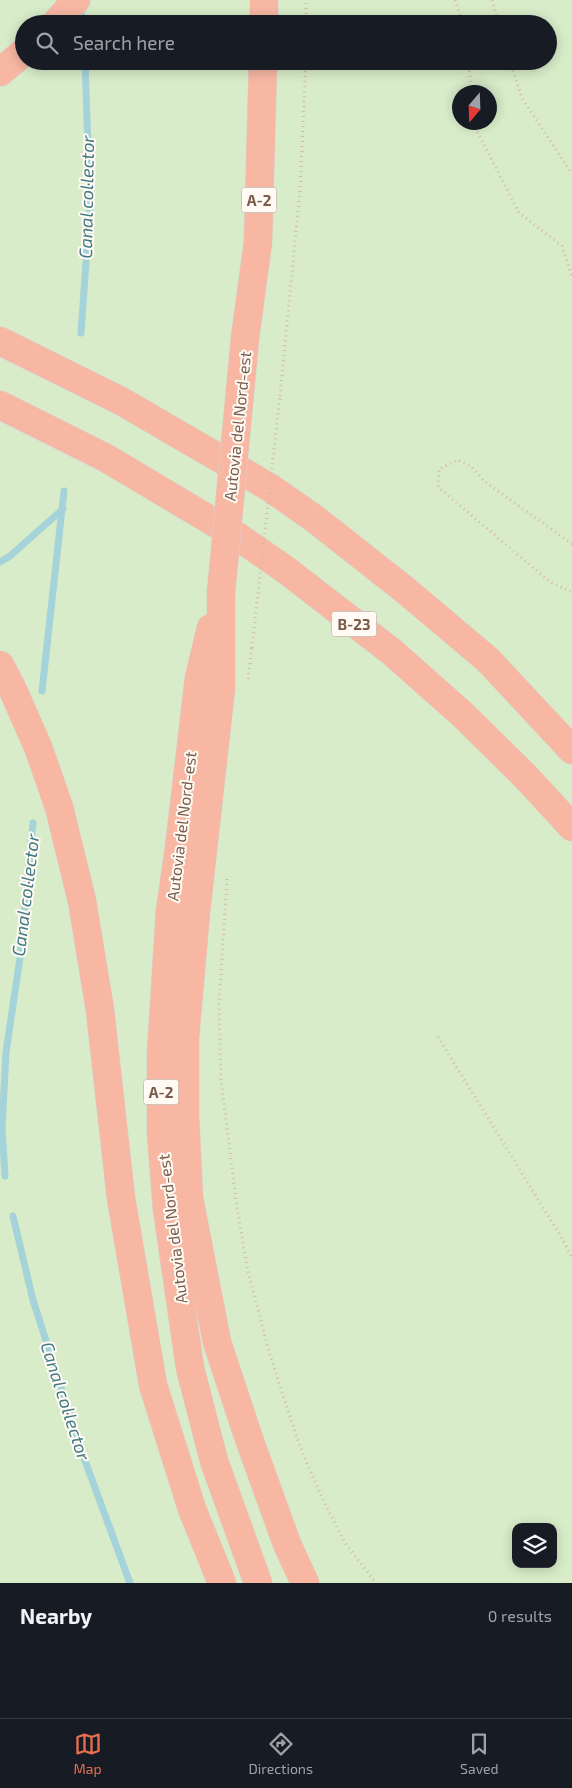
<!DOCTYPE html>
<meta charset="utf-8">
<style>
:root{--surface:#171b24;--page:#20242c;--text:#f1f3f6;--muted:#9ea1a6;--line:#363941;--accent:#e76f51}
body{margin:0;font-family:"Exo 2",sans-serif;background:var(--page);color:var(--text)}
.controls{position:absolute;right:15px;bottom:15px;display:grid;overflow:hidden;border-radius:10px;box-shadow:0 2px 12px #0003}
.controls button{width:45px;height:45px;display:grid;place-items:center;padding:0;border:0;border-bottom:1px solid var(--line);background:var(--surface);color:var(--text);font:25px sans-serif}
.compass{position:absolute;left:452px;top:85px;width:45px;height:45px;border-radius:50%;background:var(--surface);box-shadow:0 2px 12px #0003;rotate:199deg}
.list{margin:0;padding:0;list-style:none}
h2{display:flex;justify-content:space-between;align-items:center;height:65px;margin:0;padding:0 20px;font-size:21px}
h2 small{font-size:16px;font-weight:400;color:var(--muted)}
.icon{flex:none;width:28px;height:28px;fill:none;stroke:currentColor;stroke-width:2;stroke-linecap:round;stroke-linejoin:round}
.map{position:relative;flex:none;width:572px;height:1583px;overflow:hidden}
.search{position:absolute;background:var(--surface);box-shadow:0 2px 12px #0003;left:15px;right:15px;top:15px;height:55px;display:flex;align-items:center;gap:12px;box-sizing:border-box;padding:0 18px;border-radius:28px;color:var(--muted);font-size:19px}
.sheet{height:135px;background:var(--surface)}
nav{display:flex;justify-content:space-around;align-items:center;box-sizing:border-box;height:70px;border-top:1px solid var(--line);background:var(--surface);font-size:14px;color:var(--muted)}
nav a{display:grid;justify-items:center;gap:2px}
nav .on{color:var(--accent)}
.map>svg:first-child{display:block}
.green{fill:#d8ecc9;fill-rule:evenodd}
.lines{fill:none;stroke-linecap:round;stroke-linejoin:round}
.stream{stroke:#a5d3da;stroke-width:7}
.highway-casing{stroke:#dad1cd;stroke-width:29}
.path{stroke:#d9b8a5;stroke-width:3;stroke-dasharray:1 4;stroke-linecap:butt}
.highway{stroke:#f7b7a3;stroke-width:28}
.highway-bridge-casing{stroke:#dad1cd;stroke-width:29;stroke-linecap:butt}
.path-bridge{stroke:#d9b8a5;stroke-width:3;stroke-dasharray:1 4;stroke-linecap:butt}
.highway-bridge{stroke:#f7b7a3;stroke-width:28}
.labels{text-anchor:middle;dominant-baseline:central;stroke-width:4;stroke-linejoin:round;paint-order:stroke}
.shield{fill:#fffaf3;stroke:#a28b7f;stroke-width:1}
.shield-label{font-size:15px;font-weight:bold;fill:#7a5c4d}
.street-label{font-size:16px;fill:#7a5c4d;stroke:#fffaf3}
.water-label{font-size:18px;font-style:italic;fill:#437c86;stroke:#fffaf3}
</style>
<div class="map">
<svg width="572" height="1583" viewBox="0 0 572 1583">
<rect width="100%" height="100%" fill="#fdf6ec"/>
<path class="green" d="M0 0H572V1583H0ZM24 24H548V61H24ZM460 92H490V122H460ZM516 1527H553V1564H516Z"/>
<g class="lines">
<g class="stream">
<polyline points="81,7 82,24"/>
<polyline points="81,333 90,206 85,61"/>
<polyline points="0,562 10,556 63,509"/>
<polyline points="42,691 64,491"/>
<polyline points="5,1176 2,1128 6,1052 20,958 33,823"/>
<polyline points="13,1216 33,1300 80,1447 130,1583"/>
</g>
<g class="highway-casing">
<g id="highway">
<polyline points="55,24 76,0"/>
<polyline points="264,24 264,0"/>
<polyline points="0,72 24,52"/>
<polyline points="245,338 258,242 263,61"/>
<polyline points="0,341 121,401 269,487 315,519 405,590 488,660 572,750"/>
<polyline points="0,405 106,458 237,536 286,570 392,652 462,714 525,776 572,827"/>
<polyline points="221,593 221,688 196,912 185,1037 185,1118 189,1198 217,1342 248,1436 287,1544 305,1583"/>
<polyline points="211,628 199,678 179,848 170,911 161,1054 161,1132 167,1209 190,1368 214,1461 258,1583"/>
<polyline points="0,665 12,688 38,747 59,807 82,901 100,1010 121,1198 153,1385 192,1509 222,1583"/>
</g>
</g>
<g class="path">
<polyline points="455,0 463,24"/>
<polyline points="492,0 499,24"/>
<polyline points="306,24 306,0"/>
<polyline points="468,61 472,92"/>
<polyline points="510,61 522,98 572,174"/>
<polyline points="475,122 477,131 519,213 562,246 572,277"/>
<polyline points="280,396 300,190 306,61"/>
<polyline points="572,544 484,481 472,467 458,460 439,469 438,487 550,582 572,592"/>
<polyline points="248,679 252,648"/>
<polyline points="227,879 219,1006 221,1080 237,1207 247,1267 269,1352 300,1447 325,1504 345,1543 376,1583"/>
<polyline points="438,1037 563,1240 572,1258"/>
</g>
<use href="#highway" class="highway"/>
<g class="highway-bridge-casing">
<polyline id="highway-bridge" points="221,593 245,338"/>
</g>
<polyline class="path-bridge" points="252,648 280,396"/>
<use href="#highway-bridge" class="highway-bridge"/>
</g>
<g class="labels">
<g class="shield">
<rect x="241.5" y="187.5" width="35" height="25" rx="4"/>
<rect x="331.5" y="611.5" width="45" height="25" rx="4"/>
<rect x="143.5" y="1079.5" width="35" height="25" rx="4"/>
</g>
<g class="shield-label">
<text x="259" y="200">A-2</text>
<text x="354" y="624">B-23</text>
<text x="161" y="1092">A-2</text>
</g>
<g class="street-label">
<text transform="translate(237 426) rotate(-84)">Autovia del Nord-est</text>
<text transform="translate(181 826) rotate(-83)">Autovia del Nord-est</text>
<text transform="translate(172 1229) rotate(-97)">Autovia del Nord-est</text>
</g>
<g class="water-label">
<text transform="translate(86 197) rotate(-89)">Canal col·lector</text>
<text transform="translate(25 895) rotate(-83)">Canal col·lector</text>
<text transform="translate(66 1401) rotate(72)">Canal col·lector</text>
</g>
</g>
</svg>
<div class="controls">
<button><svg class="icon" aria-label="layers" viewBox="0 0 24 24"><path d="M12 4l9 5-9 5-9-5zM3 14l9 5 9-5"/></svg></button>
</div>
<svg class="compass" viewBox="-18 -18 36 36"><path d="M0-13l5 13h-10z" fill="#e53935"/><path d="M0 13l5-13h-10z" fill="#9ea1a6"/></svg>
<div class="search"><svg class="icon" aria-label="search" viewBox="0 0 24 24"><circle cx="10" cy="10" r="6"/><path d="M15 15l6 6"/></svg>Search here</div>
</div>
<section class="sheet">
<h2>Nearby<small>0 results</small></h2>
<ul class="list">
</ul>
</section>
<nav>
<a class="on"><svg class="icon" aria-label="map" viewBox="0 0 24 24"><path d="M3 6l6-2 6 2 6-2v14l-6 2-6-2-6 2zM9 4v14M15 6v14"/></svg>Map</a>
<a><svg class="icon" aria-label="directions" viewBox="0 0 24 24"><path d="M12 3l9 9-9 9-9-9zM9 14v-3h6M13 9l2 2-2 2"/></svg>Directions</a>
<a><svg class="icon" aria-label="saved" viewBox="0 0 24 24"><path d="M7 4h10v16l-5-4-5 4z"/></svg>Saved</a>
</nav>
